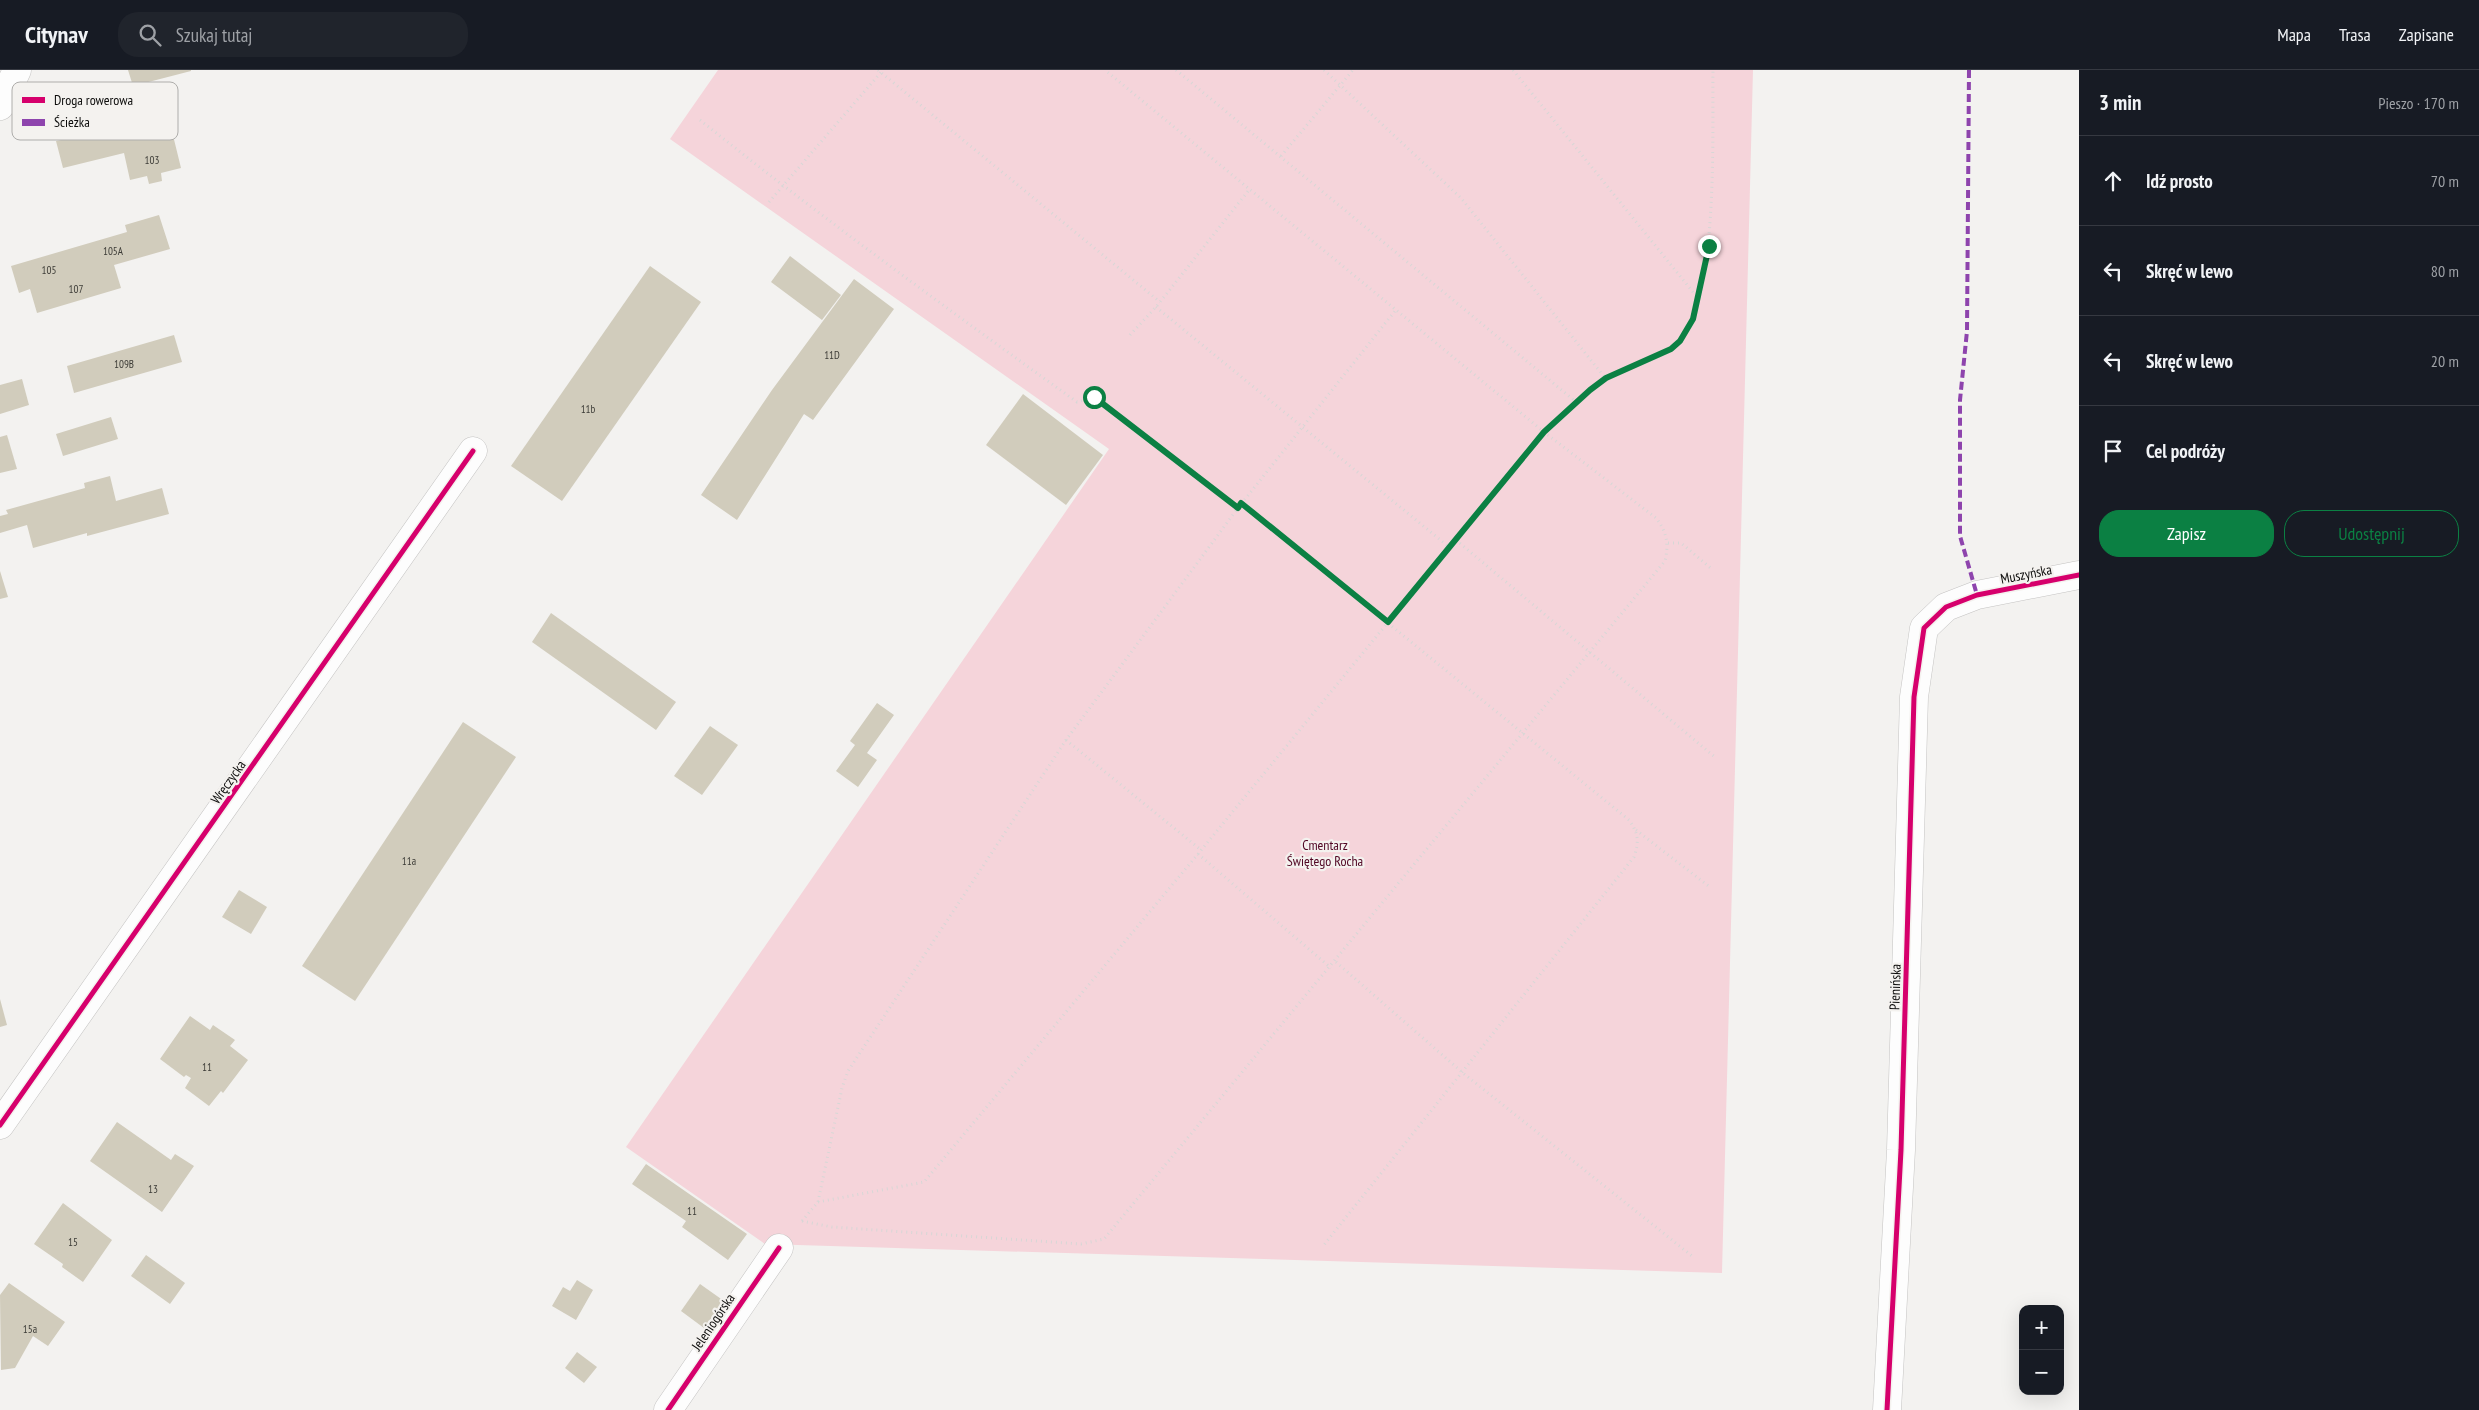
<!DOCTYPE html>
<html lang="pl">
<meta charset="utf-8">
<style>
:root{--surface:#171b24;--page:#20242c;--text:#f1f3f6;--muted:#9ea1a6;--line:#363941;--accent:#0b8043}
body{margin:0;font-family:"PT Sans Narrow",sans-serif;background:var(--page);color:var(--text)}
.controls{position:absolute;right:15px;bottom:15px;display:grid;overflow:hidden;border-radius:10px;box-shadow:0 5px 20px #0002}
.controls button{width:45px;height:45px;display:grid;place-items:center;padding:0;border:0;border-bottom:1px solid var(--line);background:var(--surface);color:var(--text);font:25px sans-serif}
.stop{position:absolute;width:15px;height:15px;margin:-11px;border:4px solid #0b8043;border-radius:50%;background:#fff}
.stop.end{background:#0b8043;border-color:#fff;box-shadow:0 1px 5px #0008}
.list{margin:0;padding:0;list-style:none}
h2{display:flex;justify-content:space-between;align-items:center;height:65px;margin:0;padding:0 20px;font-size:21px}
h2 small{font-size:16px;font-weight:400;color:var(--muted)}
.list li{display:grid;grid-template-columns:32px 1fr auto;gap:15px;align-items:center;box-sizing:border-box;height:90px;padding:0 20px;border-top:1px solid var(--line)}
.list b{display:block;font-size:19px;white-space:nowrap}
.list em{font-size:16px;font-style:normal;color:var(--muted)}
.actions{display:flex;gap:10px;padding:15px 20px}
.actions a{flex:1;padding:11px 0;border:1px solid var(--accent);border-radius:20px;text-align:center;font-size:18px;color:var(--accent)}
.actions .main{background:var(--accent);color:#fff}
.icon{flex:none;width:28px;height:28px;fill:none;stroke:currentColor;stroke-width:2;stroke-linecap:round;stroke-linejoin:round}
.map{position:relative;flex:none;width:2079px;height:1340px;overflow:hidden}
header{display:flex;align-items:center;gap:30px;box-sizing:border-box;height:70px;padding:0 25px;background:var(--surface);border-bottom:1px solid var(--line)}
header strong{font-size:24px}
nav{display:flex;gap:28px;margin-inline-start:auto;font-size:18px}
.search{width:350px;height:45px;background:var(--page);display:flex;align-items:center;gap:12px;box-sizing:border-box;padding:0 18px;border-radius:20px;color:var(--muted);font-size:19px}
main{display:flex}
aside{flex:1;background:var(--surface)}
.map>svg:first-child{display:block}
.green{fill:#f5d4da}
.building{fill:#d1ccbc}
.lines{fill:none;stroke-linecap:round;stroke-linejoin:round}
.minor-casing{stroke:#c4c3c2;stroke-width:29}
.path{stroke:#d7d7d6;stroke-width:3;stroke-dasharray:1 4;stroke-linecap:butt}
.minor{stroke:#fdfdfd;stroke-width:28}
.quiet{stroke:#8e44ad;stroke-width:4;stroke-dasharray:8 4;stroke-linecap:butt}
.cycleway-casing{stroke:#f4f2ef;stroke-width:8}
.cycleway{stroke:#d6006c;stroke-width:5}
.route{stroke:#0b8043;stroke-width:6}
.labels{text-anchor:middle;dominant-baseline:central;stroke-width:4.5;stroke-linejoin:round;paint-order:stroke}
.number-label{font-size:11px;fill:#3d3c37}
.street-label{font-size:14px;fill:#0c0c0b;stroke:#f4f2ef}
.park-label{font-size:14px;fill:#510724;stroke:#f4f2ef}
.key{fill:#f4f2ef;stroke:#aeadab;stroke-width:1}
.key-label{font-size:14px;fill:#0c0c0b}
</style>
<header>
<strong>Citynav</strong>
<div class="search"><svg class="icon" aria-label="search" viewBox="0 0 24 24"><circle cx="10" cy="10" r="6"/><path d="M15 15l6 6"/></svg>Szukaj tutaj</div>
<nav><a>Mapa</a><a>Trasa</a><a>Zapisane</a></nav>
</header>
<main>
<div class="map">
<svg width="2079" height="1340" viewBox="0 0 2079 1340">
<rect width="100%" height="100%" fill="#f3f2f0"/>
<polygon class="green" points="718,0 1753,0 1722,1203 765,1174 626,1077 1109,379 670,69"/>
<g class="building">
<polygon points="128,0 191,0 191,1 133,16"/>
<polygon points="168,45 181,98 161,103 162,111 149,114 147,106 130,110 124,83 63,98 56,71 61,70 60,65 73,62 73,67"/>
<polygon points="159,145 170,179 114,195 121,218 37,243 30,219 19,223 11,196 127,162 125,155"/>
<polygon points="790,186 841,225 822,250 771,212"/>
<polygon points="650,196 701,232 562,431 511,396"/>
<polygon points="854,209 894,239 813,350 804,344 737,450 701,425 772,320"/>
<polygon points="174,265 182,292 74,323 67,296"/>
<polygon points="22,309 29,335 0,344 0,315"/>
<polygon points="1023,324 1103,385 1066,435 986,375"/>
<polygon points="111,347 118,369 63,386 56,364"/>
<polygon points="7,365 17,399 0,403 0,367"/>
<polygon points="110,406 116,431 162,418 169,444 87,466 87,463 33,478 27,455 0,463 0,446 8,444 6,440 85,418 84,413"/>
<polygon points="0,501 8,527 0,529"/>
<polygon points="551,543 676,632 656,660 532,572"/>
<polygon points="877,633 894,645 867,683 877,690 858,717 836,701 855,675 850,671"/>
<polygon points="463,652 516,687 355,931 302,896"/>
<polygon points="710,656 738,675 702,725 674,706"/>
<polygon points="239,820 267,837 251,864 222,847"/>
<polygon points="0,929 7,955 0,957"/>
<polygon points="190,946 210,960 213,955 235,970 230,976 248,990 223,1023 221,1021 209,1036 185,1018 191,1008 186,1005 184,1007 160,989"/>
<polygon points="117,1052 171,1090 175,1084 194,1096 162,1142 90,1091"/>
<polygon points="646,1094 747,1164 728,1190 682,1157 686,1151 632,1114"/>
<polygon points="63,1133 112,1170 83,1212 62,1197 63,1194 34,1174"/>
<polygon points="146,1185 185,1213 170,1234 131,1206"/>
<polygon points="577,1210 593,1220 576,1250 552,1236 563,1217 570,1221"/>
<polygon points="9,1213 65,1252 48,1276 33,1266 15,1298 1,1300 0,1225"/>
<polygon points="700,1214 724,1231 704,1258 681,1241"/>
<polygon points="577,1282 597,1297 584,1313 565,1298"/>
</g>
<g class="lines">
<g class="minor-casing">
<g id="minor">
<polyline points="0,36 17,0"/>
<polyline points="0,1055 473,381"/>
<polyline points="668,1340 779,1178"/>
<polyline points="1887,1340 1901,1080 1914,627 1924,558 1946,537 1977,525 2079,505"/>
</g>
</g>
<g class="path">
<polyline points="878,0 1160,232"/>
<polyline points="1176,0 1576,332"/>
<polyline points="1324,0 1461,128 1606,309"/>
<polyline points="1513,0 1697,227"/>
<path d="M700 50C822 148 949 240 1077 332L1094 327 1238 438"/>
<polyline points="1281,86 1353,0"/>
<polyline points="769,132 883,0"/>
<polyline points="1156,237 1449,477"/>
<polyline points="1130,265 1156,237 1249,120"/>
<path d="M1241 433 1629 750C1639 764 1639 772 1634 787L1323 1176"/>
<polyline points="1456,470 1716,688"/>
<polyline points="1668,473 1681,473 1713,500"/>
<polyline points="1066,670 1201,780"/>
<polyline points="1636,760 1711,818"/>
<polyline points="1198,784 1331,898"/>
<polyline points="1336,892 1463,1003 1692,1186"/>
<path d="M818 1132 924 1112 1198 784 1544 362C1564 344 1583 321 1607 308 1628 297 1663 289 1679 272 1719 230 1712 60 1713 0"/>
<path d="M802 1151 832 1157 1081 1174 1104 1169 1665 491C1669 474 1667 462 1656 448L1544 362 1105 0"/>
<polyline points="802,1151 818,1132 842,1018 848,1001 1066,670 1238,438 1395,241"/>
</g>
<use href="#minor" class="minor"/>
<polyline class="quiet" points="1969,0 1967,261 1960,330 1960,466 1977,525"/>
<g class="cycleway-casing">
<g id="cycleway">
<polyline points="0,1055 473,381"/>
<polyline points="668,1340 779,1178"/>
<polyline points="1887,1340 1901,1080 1914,627 1924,558 1946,537 1977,525 2079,505"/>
</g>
</g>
<use href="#cycleway" class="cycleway"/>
</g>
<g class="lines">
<polyline class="route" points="1094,327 1238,438 1241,433 1388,552 1544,362 1590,320 1606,308 1671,279 1680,271 1693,249 1709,176"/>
</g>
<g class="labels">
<g class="number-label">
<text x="152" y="90">103</text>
<text x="113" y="181">105A</text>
<text x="49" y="200">105</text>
<text x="76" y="219">107</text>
<text x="832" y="285">11D</text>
<text x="124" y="294">109B</text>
<text x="588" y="339">11b</text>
<text x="409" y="791">11a</text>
<text x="207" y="997">11</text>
<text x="153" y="1119">13</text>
<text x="692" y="1141">11</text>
<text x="73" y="1172">15</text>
<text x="30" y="1259">15a</text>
</g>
<g class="street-label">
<text transform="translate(2026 504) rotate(-11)">Muszyńska</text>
<text transform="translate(228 712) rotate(-55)">Wręczycka</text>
<text transform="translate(1895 917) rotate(-88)">Pienińska</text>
<text transform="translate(713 1252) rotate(-56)">Jeleniogórska</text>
</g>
<g class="park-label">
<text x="1325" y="775">Cmentarz<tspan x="1325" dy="16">Świętego Rocha</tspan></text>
</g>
</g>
<rect x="12" y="12" width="166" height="58" rx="8" class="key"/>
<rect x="22" y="27" width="23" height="6" fill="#d6006c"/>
<rect x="22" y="49" width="23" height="7" fill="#8e44ad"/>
<g class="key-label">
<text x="54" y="35">Droga rowerowa</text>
<text x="54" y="57">Ścieżka</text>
</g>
</svg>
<div class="controls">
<button>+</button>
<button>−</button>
</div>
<div class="stop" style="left:1094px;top:327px"></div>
<div class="stop end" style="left:1709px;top:176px"></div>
</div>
<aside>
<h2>3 min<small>Pieszo · 170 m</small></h2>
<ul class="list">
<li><svg class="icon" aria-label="ahead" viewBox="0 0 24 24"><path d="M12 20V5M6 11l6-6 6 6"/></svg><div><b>Idź prosto</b></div><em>70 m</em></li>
<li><svg class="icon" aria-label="left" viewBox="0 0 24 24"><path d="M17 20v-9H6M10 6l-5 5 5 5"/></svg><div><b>Skręć w lewo</b></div><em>80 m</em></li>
<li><svg class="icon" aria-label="left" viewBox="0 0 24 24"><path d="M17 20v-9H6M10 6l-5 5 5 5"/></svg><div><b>Skręć w lewo</b></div><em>20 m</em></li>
<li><svg class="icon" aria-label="arrive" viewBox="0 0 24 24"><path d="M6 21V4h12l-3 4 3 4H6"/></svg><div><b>Cel podróży</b></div></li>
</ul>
<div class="actions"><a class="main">Zapisz</a><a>Udostępnij</a></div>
</aside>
</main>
